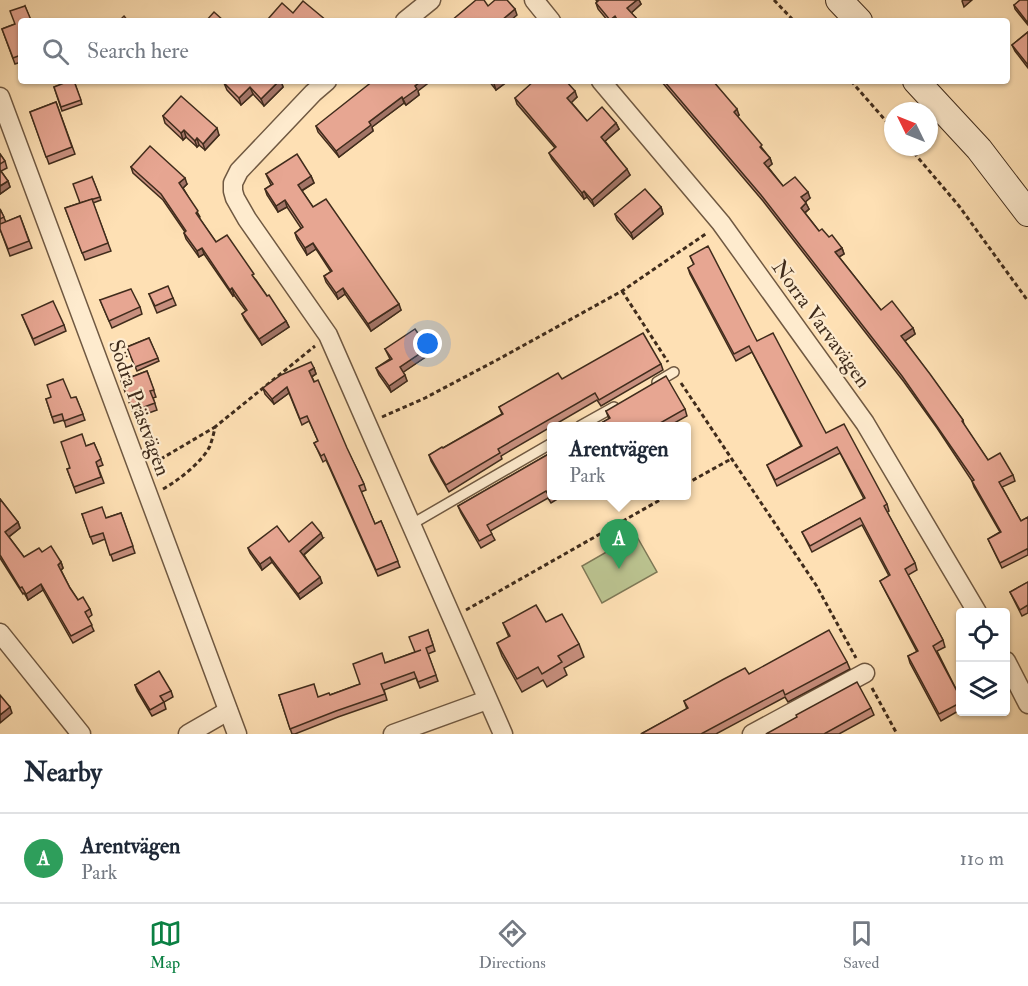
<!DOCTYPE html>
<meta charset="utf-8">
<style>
:root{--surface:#fff;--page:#f6f6f7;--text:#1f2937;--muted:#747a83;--line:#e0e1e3;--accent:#0b8043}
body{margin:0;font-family:"IM FELL Double Pica",serif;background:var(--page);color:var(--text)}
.controls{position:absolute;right:18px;bottom:18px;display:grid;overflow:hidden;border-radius:6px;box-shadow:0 2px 4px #0004}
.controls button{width:54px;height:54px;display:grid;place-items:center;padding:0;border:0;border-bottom:2px solid var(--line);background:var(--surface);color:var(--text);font:30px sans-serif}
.compass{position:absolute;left:884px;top:102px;width:54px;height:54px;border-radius:50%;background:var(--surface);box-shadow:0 2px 4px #0004;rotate:313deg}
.you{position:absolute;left:428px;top:344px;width:21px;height:21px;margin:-15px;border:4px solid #fff;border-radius:50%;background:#1a73e8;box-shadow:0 0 0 9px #1a73e833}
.badge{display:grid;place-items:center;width:39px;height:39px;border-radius:50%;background:var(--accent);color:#fff;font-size:20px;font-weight:700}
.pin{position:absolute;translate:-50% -50px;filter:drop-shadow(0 2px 3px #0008)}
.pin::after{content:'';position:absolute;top:32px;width:21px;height:18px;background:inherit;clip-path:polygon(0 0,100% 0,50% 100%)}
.popup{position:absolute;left:547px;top:422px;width:144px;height:78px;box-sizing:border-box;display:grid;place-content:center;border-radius:6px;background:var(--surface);filter:drop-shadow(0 2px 4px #0005);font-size:20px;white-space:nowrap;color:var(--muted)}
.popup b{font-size:22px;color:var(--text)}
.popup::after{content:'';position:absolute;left:50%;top:100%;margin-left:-12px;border:12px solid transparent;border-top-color:var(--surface)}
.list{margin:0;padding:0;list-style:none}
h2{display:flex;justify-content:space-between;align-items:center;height:78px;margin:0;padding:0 24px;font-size:26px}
h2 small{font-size:20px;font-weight:400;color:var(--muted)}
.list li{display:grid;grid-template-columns:39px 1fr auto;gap:18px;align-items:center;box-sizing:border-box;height:90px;padding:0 24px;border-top:2px solid var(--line)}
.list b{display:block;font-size:22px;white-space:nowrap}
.list p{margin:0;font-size:20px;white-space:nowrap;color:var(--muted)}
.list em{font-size:20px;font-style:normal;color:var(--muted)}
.icon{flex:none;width:33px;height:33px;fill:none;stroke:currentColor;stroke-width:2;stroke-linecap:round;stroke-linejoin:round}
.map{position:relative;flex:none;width:1028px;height:734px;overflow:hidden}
.search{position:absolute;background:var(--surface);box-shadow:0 2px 4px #0004;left:18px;right:18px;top:18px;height:66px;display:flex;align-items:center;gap:15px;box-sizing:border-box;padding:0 21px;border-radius:6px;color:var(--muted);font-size:22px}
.sheet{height:168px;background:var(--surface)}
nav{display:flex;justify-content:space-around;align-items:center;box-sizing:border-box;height:84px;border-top:2px solid var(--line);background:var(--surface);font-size:16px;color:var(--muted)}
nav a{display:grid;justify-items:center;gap:3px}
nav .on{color:var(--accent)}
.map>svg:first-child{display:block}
.green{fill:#bbc390;stroke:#7e7856;stroke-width:1.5}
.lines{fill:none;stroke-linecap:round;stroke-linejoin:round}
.lane-casing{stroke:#705942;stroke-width:12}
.street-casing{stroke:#705942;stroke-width:21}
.secondary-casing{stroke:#402c1c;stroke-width:28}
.path{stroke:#402c1c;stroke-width:3;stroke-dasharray:4.5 3;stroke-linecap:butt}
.lane{stroke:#feebce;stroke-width:9}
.street{stroke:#feebce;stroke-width:18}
.secondary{stroke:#feebce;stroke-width:26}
.wall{fill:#c78f7e;stroke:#402c1c;stroke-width:1.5}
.shaded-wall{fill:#a27466;stroke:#402c1c;stroke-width:1.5}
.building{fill:#e7a692;stroke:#402c1c;stroke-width:1.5}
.labels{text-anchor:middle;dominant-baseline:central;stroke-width:4.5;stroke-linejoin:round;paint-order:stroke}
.street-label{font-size:21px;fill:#402c1c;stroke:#feebce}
</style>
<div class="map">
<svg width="1028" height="734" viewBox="0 0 1028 734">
<rect width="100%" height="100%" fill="#fee0b4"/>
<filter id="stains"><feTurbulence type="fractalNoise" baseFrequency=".00333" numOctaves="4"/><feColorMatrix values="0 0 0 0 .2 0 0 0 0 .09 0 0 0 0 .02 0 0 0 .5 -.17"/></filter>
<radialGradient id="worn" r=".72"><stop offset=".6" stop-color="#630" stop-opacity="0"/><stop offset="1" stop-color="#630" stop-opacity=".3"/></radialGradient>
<polygon class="green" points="636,535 657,572 602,603 582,566"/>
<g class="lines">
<g class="lane-casing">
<g id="lane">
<polyline points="657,382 674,372"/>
<polyline points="580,426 614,407"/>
<polyline points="412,524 552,443"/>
</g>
</g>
<g class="street-casing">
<g id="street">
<polyline points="534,0 551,21"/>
<polyline points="405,21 431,0"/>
<polyline points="327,81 313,93 239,171 233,183 233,191 235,198 247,219 328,335 503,734"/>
<polyline points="601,81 721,223 865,423 977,612"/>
<polyline points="0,97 237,734"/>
<polyline points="0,633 81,734"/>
<polyline points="1006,661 1028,704"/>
<polyline points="188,734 228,711"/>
<polyline points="393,734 487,700"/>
<polyline points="752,734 865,673"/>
</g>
</g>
<g class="secondary-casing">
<g id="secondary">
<polyline points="839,0 859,21"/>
<polyline points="916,81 979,149 1028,213"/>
</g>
</g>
<g class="path">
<polyline points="774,0 794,21"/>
<polyline points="851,81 893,129"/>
<polyline points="909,147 959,206 1028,301"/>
<polyline points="622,291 668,362"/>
<polyline points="681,383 816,585 856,658"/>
<polyline points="382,417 425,398 497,360 622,291 707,233"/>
<polyline points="154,463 215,427"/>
<polyline points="686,484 731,459"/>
<path d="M163 489C179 480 202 462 210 446 212 440 214 433 215 427L315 346"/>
<polyline points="466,610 667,496"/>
<polyline points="872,688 897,734"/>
</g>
<use href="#lane" class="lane"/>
<use href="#street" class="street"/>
<use href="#secondary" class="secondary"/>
</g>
<g class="wall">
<polygon points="596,0 639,0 641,4 631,13 639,21 608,21 598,9 596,3 597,1"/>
<polygon points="1028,0 1028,25 1015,9 1014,5"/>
<polygon points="25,6 31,21 21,21 21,62 15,64 2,29 15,24"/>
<polygon points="1028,32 1028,68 1015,51 1012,45"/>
<polygon points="74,81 82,104 62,111 54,87"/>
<polygon points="227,81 281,81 283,87 264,106 253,94 241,105 227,90 224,83"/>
<polygon points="489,81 508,81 496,90"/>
<polygon points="661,81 713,81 739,115 737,117 770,158 772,164 768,167 783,186 810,198 805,202 809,209 805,213 819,231 842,248 844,254 839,257 881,310 913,328 915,334 905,341 963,420 964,425 988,460 1013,475 1015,481 1002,487 1021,521 1028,517 1028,555 1002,568 988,539 1000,532 974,487 972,481 937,428 904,382 763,201"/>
<polygon points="555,83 577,97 571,102 587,121 616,123 619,129 605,141 630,175 594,206 587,197 584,199 552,159 549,153 555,148 517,104 515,98"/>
<polygon points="418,91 419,95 406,105 404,103 372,127 373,131 339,157 318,132 316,126"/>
<polygon points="56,102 75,154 49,164 30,112"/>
<polygon points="163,116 219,135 205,150 199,145 197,147 186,137 183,140 165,123"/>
<polygon points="0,154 5,161 7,168 1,171 8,181 10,187 0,194"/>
<polygon points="131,167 187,184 183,188 200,217 199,218 216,242 256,280 267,296 286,321 289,327 262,345 245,320 242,314 246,311 234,295 233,296 204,254 199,257 186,239 184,233 185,232 163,200 133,173"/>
<polygon points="266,174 311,176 314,183 302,191 313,207 401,310 371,331 345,294 338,299 326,282 324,276 331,272 316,249 307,255 297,239 295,233 301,228 287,207 278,212 267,195 265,189 271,185"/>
<polygon points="92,177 101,200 93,203 111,251 85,260 65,208 80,203"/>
<polygon points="661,207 663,214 633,239 617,220 615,214"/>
<polygon points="0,209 6,222 20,216 32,248 10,256 0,229"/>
<polygon points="690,256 757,341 826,433 887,504 889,511 887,512 915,563 917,570 908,575 943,640 945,647 937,651 960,697 960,710 941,721 910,663 908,656 917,652 883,587 880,581 889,576 862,525 812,552 802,532 864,499 840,453 777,486 767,465 801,446 752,352 736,361 690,274 688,268 694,265"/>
<polygon points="149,294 173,298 176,305 157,313"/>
<polygon points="100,300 140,307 142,314 112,328"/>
<polygon points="22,315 64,325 66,331 35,345"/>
<polygon points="149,338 159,361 137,371 127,347"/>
<polygon points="385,349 430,354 403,372 407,381 391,392 379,375 376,368 390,359"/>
<polygon points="661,364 663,370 601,406 597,400 501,456 502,459 449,492 431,461 429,455 443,448 502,414 499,407 562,379"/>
<polygon points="314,368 316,374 312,377 364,484 366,490 361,492 375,524 381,521 400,567 378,576 326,460 323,462 317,449 314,443 318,441 309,421 302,425 289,393 274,404 265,394 263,388"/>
<polygon points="147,371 156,397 153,398 157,410 135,418 121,381"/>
<polygon points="76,397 85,420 66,427 64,420 54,423 46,399 71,398"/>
<polygon points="685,409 687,416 669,426 596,426 609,419 606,411"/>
<polygon points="94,443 103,465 98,467 104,483 76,493 67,469 70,468 86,446"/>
<polygon points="552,452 552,495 564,495 551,503 548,498 490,531 495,540 481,548 461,513 458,506"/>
<polygon points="0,499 18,522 20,528 9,537 24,557 42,552 61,562 63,568 61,570 70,588 78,600 90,609 92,615 88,618 94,631 73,643 43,590 28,600 24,593 23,594 0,558"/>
<polygon points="121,513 135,553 113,561 105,539 93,544 82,514 106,518"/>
<polygon points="323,538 304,555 322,583 300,599 272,562 262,570 250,553 248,548"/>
<polygon points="1028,582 1028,613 1022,616 1010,592"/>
<polygon points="546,622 579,644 584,657 564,668 567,675 547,687 543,680 522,692 502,656 497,643 509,637 503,623"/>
<polygon points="428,630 435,651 428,654 438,681 420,688 416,678 384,690 387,700 338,717 295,734 292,734 279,695 319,697 330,695 360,684 385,663 415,652"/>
<polygon points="847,662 850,669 788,702 785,697 716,734 641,734 687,709 684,701 749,674"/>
<polygon points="135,685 171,691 173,697 164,702 166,709 152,716 137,691"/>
<polygon points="871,708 874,715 839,734 766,734"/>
</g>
<g class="shaded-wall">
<polygon points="637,0 639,0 641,4 630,14 627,8"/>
<polygon points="963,0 972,0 964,7 962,1"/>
<polygon points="515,9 517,15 510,21 502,21 502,20"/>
<polygon points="615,16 617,21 610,21 610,20"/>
<polygon points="279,81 281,81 283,87 264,106 261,99"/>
<polygon points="421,81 431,81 418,91 419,95 406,105 403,99 415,86"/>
<polygon points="498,81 508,81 496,90 494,84"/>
<polygon points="250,87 253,94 241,105 239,98"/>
<polygon points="575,91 577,97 570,104 567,98"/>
<polygon points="402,97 404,103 372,127 373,131 339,157 336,151 369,122"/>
<polygon points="737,109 739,115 736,118 734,112"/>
<polygon points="616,123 619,129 603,143 601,137"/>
<polygon points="217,128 219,135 205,150 203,144"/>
<polygon points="184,130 186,137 183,140 181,133"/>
<polygon points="197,138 199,145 197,147 195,141"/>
<polygon points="770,158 772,164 766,169 764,163"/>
<polygon points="627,169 630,175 594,206 592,200"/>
<polygon points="311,176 314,183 301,191 298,185"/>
<polygon points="185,178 187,184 182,189 179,183"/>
<polygon points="8,181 10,187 0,194 0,186"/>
<polygon points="584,191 587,197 584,199 582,193"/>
<polygon points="808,192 810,198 804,203 801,197"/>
<polygon points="285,200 287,207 278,212 276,206"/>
<polygon points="806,203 809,209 803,214 801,208"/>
<polygon points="661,207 663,214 633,239 631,233"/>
<polygon points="313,243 316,249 307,255 305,248"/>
<polygon points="202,248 204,254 199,257 197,251"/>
<polygon points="842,248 844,254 837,258 835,252"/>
<polygon points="232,288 234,295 233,296 230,290"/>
<polygon points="343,288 345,294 338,299 336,293"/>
<polygon points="399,304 401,310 371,331 368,324"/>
<polygon points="286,321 289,327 262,345 259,339"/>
<polygon points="913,328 915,334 903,342 901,336"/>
<polygon points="428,348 430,354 402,373 400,367"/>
<polygon points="314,368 316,374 311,377 309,371"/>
<polygon points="405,375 407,381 391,392 389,386"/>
<polygon points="287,387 289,393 274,404 272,399"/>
<polygon points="18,522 20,528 7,538 5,532"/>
<polygon points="321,533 323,538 302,556 300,551"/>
<polygon points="270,557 272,562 262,570 260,564"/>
<polygon points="61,562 63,568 60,571 58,565"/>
<polygon points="320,577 322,583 300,599 298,594"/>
<polygon points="41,584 43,590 28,600 26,594"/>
<polygon points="10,707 12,713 0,723 0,715"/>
</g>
<g class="building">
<polygon points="476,0 484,0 488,6 495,0 507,0 515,9 502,20 503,21 451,21"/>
<polygon points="599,0 637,0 627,8 639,21 618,21 615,16 610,20 596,3"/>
<polygon points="1020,0 1028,0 1028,23 1014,5"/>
<polygon points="303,1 327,21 270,21 268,19 282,3 293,13"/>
<polygon points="25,6 31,20 21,21 21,55 13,58 2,29 15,24 10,11"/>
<polygon points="214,12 224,21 206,21"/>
<polygon points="124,16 128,21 119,21"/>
<polygon points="1028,32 1028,65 1012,45"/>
<polygon points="69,81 74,81 81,100 61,107 54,87"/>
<polygon points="227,81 279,81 261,99 250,87 239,98 224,83"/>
<polygon points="373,81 421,81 415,86 417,89 403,99 402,97 369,122 371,125 336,151 316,126"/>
<polygon points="534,81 553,81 555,83 558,81 566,81 575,91 567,98 587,121 602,107 616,123 601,137 627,169 592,200 584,191 582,193 549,153 556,147 515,98"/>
<polygon points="664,81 713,81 737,109 734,112 762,145 760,147 770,158 764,163 783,186 795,177 808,192 801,197 806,203 801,208 819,231 822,229 829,237 832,235 842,248 835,252 881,310 892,301 913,328 901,336 930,374 963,420 962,421 988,460 1000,453 1013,475 999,482 1021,521 1028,517 1028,550 1027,549 1000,563 988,539 1001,532 972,481 974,480 934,422 902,376 761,195"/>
<polygon points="181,96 217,128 203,144 197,138 195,141 184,130 181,133 163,116"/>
<polygon points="56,102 72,147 46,157 30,112"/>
<polygon points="150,146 185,178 179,183 198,211 196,213 216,242 227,235 254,274 252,275 267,296 269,295 286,321 259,339 242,314 247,310 232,288 230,290 202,248 197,251 184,233 186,231 161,194 131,167"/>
<polygon points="0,154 5,161 0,164"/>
<polygon points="297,154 311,176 298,185 313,207 326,199 399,304 368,324 343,288 336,293 324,276 332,271 313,243 305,248 295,233 303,227 285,200 276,206 265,189 273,184 266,174"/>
<polygon points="0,170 8,181 0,186"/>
<polygon points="92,177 100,197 80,203 73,184"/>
<polygon points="645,189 661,207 631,233 615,214"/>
<polygon points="92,199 108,243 82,253 65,208"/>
<polygon points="0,209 4,217 0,219"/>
<polygon points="20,216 29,241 8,249 0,229 0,224"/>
<polygon points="708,246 757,341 773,333 826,433 844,424 887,504 884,506 915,563 905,569 943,640 933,646 960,697 960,703 939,714 908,656 918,651 880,581 890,575 860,518 810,546 802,532 865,498 837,447 775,480 767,465 802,446 749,346 734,354 688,268 694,264 690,256"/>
<polygon points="168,286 173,298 155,306 149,294"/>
<polygon points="131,289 140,307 109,321 100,300"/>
<polygon points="53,301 64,325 33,339 22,315"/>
<polygon points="415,329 428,348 400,367 405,375 389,386 376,368 392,359 385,349"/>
<polygon points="643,333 661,364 599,400 595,393 498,449 500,453 446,485 429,455 442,447 443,448 503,414 499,407 546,380 558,373 562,379"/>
<polygon points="149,338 158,358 135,367 127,347"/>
<polygon points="311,362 314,368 309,371 314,382 318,380 347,448 364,484 359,486 375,524 381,521 398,561 376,570 324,454 321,456 314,443 318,441 307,416 300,419 287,387 272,399 263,388 281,375"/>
<polygon points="147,371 154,390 150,391 155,403 133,411 121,381"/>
<polygon points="666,376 685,409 655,426 596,426 610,418 606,411"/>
<polygon points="63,379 71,398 76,397 83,414 64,421 62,414 52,417 46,399 51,397 47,385"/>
<polygon points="82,434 86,446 94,443 101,459 96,462 101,477 74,487 67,469 70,468 61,442"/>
<polygon points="552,452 552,495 549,496 546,491 487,525 492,534 479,541 458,506"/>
<polygon points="0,499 18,522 5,532 24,557 39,548 42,552 51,546 61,562 58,565 70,588 78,600 83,597 90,609 85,612 92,625 71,636 41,584 26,594 22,587 20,588 0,555"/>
<polygon points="102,507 106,518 121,513 133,546 110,555 103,533 90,537 82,514"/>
<polygon points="312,522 321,533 300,551 320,577 298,594 270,557 260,564 248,548 277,526 289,542"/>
<polygon points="1028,582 1028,605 1020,610 1010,592"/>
<polygon points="536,605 546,622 562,614 579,644 558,656 562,662 542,674 538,667 517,679 497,643 510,636 503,623"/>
<polygon points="428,630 433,645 426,648 436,675 418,682 414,672 381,684 385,694 336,711 290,729 279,695 314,684 318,697 329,693 330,695 360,684 353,664 382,653 385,663 421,650 415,652 409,637"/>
<polygon points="829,630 847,662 785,695 783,690 701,734 641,734 688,708 684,701 724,679 745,668 749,674"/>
<polygon points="159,671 171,691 160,696 164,702 150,710 135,685"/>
<polygon points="857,682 871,708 824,734 766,734 797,717 796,715"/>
<polygon points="0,695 10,707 0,715"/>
</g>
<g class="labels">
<g class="street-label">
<text transform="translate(821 324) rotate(54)">Norra Varvavägen</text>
<text transform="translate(139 408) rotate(70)">Södra Prästvägen</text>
</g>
</g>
<rect width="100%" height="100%" filter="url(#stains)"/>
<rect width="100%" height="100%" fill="url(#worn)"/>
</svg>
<div class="controls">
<button><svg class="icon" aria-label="locate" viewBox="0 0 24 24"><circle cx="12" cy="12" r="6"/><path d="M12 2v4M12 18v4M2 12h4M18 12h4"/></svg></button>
<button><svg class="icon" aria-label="layers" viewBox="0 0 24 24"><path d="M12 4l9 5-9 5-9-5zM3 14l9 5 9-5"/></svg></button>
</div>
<svg class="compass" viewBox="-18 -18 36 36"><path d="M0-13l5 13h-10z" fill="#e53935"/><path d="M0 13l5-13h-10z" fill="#747a83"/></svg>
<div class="you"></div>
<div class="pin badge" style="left:619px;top:569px;background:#2e9e5b">A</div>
<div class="popup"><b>Arentvägen</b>Park</div>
<div class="search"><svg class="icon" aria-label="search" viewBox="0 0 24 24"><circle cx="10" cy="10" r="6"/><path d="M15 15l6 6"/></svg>Search here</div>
</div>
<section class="sheet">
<h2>Nearby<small></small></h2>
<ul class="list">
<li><span class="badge" style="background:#2e9e5b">A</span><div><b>Arentvägen</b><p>Park</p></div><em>110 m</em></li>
</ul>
</section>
<nav>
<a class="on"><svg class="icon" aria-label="map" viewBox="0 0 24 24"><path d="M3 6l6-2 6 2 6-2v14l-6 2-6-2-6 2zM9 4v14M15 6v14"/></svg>Map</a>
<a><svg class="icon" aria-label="directions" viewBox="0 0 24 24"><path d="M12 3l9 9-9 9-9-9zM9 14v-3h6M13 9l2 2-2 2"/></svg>Directions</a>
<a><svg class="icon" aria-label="saved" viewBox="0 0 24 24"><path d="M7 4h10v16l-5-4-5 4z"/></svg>Saved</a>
</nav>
